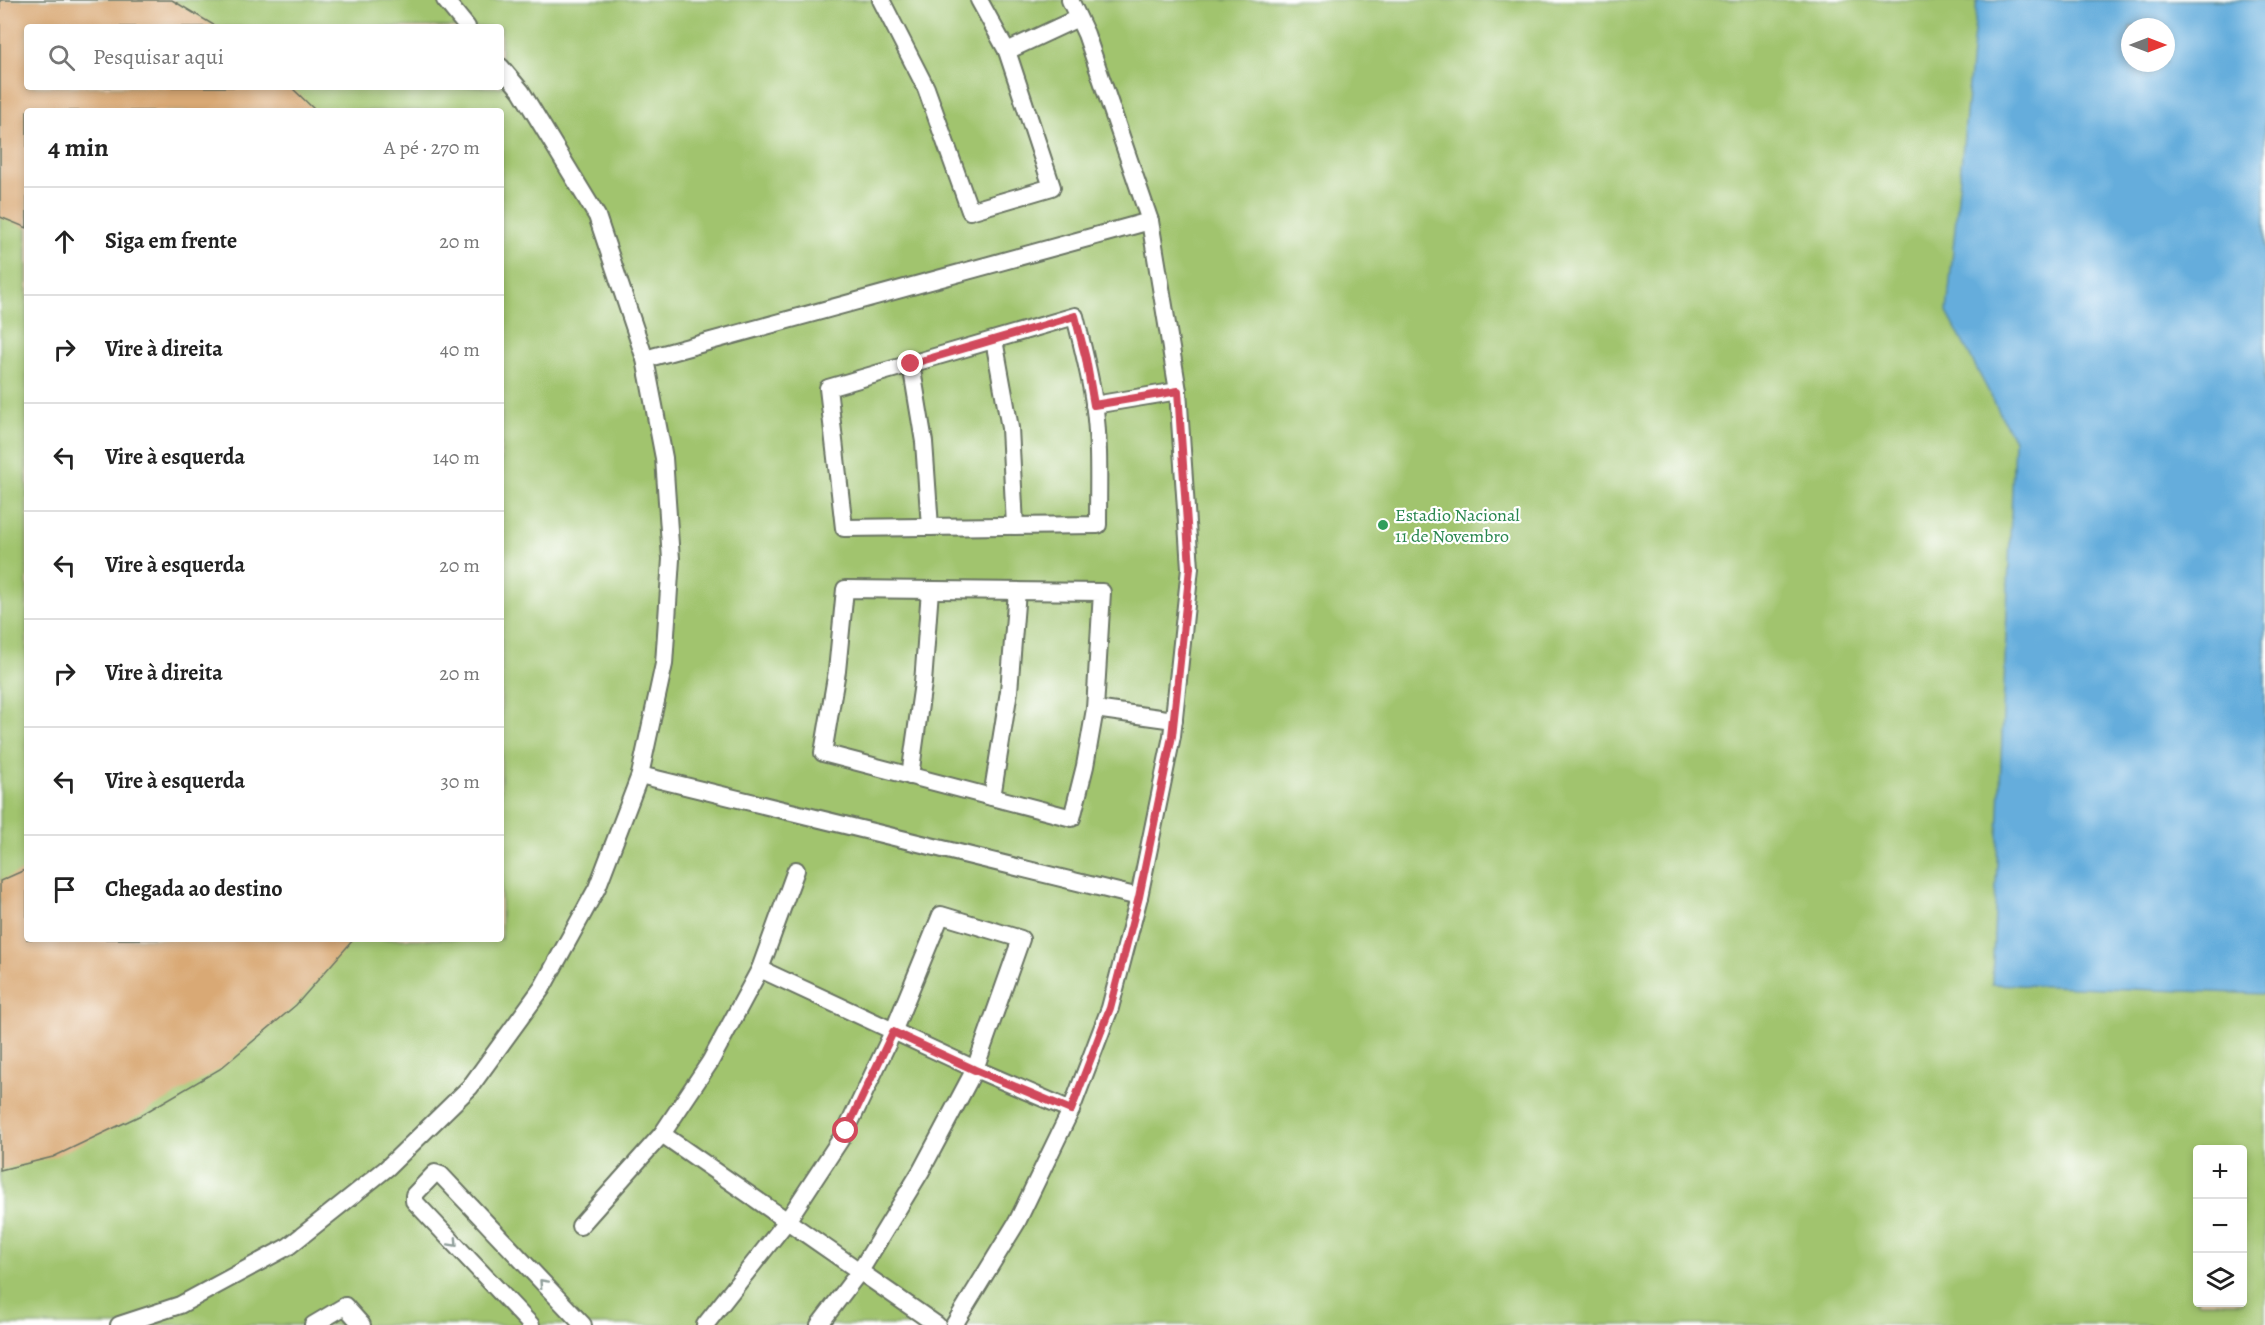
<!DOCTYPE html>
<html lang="pt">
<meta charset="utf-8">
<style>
:root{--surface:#fff;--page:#f6f6f6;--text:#222;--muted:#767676;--line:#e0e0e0}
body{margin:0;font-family:Alegreya,serif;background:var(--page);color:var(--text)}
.controls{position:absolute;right:18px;bottom:18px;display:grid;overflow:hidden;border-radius:6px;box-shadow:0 3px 9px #0003}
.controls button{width:54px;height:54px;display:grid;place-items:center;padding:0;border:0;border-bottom:2px solid var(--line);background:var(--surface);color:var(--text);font:30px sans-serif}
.compass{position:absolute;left:2121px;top:18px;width:54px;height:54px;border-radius:50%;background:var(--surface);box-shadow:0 3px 9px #0003;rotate:90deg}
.stop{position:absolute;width:18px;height:18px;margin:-14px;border:4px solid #d1495b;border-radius:50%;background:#fff}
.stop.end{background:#d1495b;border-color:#fff;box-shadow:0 2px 6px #0008}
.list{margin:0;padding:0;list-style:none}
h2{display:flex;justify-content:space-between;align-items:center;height:78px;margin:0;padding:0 24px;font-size:26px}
h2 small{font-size:20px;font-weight:400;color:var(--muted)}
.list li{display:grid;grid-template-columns:39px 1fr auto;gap:18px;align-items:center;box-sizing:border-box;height:108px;padding:0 24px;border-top:2px solid var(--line)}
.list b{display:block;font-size:22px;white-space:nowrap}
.list em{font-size:20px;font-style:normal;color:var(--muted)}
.icon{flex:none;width:33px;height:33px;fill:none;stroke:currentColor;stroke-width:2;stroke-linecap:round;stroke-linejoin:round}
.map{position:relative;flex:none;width:2265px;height:1325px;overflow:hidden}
.search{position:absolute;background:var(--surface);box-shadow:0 3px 9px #0003;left:24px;top:24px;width:480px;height:66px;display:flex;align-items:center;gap:15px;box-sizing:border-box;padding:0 21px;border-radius:6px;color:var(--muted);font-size:22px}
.panel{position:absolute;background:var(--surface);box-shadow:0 3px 9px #0003;left:24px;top:108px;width:480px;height:834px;border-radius:6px}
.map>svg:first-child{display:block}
.green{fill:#a1c46e;stroke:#608051;stroke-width:1.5;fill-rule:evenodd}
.water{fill:#65addc;stroke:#427588;stroke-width:1.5;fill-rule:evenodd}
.building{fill:#d9a975}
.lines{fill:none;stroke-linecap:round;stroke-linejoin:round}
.service-casing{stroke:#6a7464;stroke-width:20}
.service{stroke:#fff;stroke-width:16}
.oneway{stroke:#8f9e9a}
.route{stroke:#d1495b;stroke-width:8}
.leisure-dot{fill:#2e9e5b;stroke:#fff;stroke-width:2}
.labels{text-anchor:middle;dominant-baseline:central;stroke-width:4.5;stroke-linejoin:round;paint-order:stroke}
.leisure-label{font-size:18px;fill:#27864d;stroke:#fff;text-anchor:start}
</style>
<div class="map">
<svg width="2265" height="1325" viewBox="0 0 2265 1325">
<rect width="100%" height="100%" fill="#fff"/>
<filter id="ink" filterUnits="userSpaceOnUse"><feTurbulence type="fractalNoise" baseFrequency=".0167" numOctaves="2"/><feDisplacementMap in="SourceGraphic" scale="12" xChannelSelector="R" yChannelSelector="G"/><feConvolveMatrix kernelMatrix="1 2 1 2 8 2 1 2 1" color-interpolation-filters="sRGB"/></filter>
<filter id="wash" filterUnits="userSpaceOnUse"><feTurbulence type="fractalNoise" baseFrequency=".008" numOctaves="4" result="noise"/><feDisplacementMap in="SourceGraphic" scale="24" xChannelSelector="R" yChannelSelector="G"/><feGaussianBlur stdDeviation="1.35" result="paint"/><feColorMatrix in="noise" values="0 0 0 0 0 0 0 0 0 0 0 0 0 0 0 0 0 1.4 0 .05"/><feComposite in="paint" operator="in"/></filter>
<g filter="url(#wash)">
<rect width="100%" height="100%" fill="#f4dabd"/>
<path class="green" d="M0 0H2265V1325H0ZM27 27H501V87H27ZM2130 27H2166V63H2130ZM27 111H501V939H27ZM2198 1150H2242V1302H2198Z"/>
<path class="water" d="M1977 0H2265V994L1992 984 2014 440 1947 312ZM2130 27H2166V63H2130Z"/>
<g id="blocks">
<g class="building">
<polygon points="0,0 172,0 217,27 27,27 27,87 291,87 316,111 27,111 27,228 0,217"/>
<polygon points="27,869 27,939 354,939 296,1005 220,1069 141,1115 53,1157 0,1170 0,881"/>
</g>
</g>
</g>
<g filter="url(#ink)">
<use href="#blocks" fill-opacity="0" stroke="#6a7464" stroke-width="1.5"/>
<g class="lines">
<g class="service-casing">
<g id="service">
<polyline points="445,0 467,27"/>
<polyline points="881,0 926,88 970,211 1052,187 1007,51 979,0"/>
<polyline points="1007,51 1078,18"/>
<path d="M1075 316C1082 345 1090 374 1094 403 1100 443 1098 485 1098 525L844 528 828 388Z"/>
<polyline points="994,340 1010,428 1015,526"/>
<polyline points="645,359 1150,221"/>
<polyline points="911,364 924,442 930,527"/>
<polyline points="1094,405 1178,391"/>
<polygon points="845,589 1102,592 1095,709 1085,766 1072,818 823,753 837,671"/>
<polyline points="1095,709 1174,720"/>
<polyline points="640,775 1139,897"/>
<polyline points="910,776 923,683 930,590"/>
<polyline points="992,797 1009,691 1017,591"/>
<polyline points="760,969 975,1069 1071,1110"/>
<polyline points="662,1134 937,1325"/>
<polyline points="580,1226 662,1134 710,1062 760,969 796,870"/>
<polyline points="119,1325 180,1305 289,1246 387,1168 470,1087 542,988 597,888 640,775 664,664 671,559 664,458 645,359 597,216 521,91 501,67"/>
<polyline points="313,1325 345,1306 362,1325"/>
<polyline points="531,1325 414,1201 414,1195 435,1173 441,1175 583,1325"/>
<polyline points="705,1325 787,1221 846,1131 893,1032 941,915 1021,939 975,1069 921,1171 860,1271 819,1325"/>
<polyline points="954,1325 1017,1222 1071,1110 1110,1008 1139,897 1172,736 1190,568 1178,391 1150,221 1086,34 1070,0"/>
</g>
</g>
<use href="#service" class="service"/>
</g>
<defs><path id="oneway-chevron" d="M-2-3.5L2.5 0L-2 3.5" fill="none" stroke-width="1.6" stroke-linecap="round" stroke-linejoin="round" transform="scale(1.5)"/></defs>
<g class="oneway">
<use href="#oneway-chevron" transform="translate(454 1243) rotate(47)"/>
<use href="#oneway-chevron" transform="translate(543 1283) rotate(-133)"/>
</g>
</g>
<g class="lines" filter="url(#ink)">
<polyline class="route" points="846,1131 893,1032 975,1070 1071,1110 1110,1008 1139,897 1172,736 1190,568 1178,391 1094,405 1086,359 1075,316 911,364"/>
</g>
<circle class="leisure-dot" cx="1383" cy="525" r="6"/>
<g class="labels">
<g class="leisure-label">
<text x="1395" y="515">Estadio Nacional<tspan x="1395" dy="21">11 de Novembro</tspan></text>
</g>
</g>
</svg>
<div class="controls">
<button>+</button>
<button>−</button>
<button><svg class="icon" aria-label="layers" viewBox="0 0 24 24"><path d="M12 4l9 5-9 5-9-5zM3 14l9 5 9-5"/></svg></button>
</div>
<svg class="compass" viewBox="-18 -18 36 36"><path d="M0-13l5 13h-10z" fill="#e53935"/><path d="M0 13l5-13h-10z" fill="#767676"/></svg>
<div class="stop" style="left:846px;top:1131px"></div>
<div class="stop end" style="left:911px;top:364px"></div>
<div class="search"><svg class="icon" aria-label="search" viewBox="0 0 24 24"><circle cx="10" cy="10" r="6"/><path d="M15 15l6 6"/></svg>Pesquisar aqui</div>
<section class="panel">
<h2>4 min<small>A pé · 270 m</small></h2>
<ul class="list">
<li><svg class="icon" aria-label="ahead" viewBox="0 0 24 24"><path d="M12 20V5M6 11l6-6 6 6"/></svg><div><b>Siga em frente</b></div><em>20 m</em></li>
<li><svg class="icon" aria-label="right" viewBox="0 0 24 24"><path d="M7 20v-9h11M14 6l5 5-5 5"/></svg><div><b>Vire à direita</b></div><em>40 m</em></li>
<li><svg class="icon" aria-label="left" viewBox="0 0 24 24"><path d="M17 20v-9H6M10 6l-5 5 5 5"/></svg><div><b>Vire à esquerda</b></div><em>140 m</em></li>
<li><svg class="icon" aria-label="left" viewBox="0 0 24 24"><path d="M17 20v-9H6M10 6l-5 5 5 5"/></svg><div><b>Vire à esquerda</b></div><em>20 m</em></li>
<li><svg class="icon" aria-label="right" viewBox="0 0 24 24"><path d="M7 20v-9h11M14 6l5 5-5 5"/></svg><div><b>Vire à direita</b></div><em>20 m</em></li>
<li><svg class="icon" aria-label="left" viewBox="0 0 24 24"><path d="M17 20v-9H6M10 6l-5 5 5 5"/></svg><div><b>Vire à esquerda</b></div><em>30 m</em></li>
<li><svg class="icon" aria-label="arrive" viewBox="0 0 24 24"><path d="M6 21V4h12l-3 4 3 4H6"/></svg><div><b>Chegada ao destino</b></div></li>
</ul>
</section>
</div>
